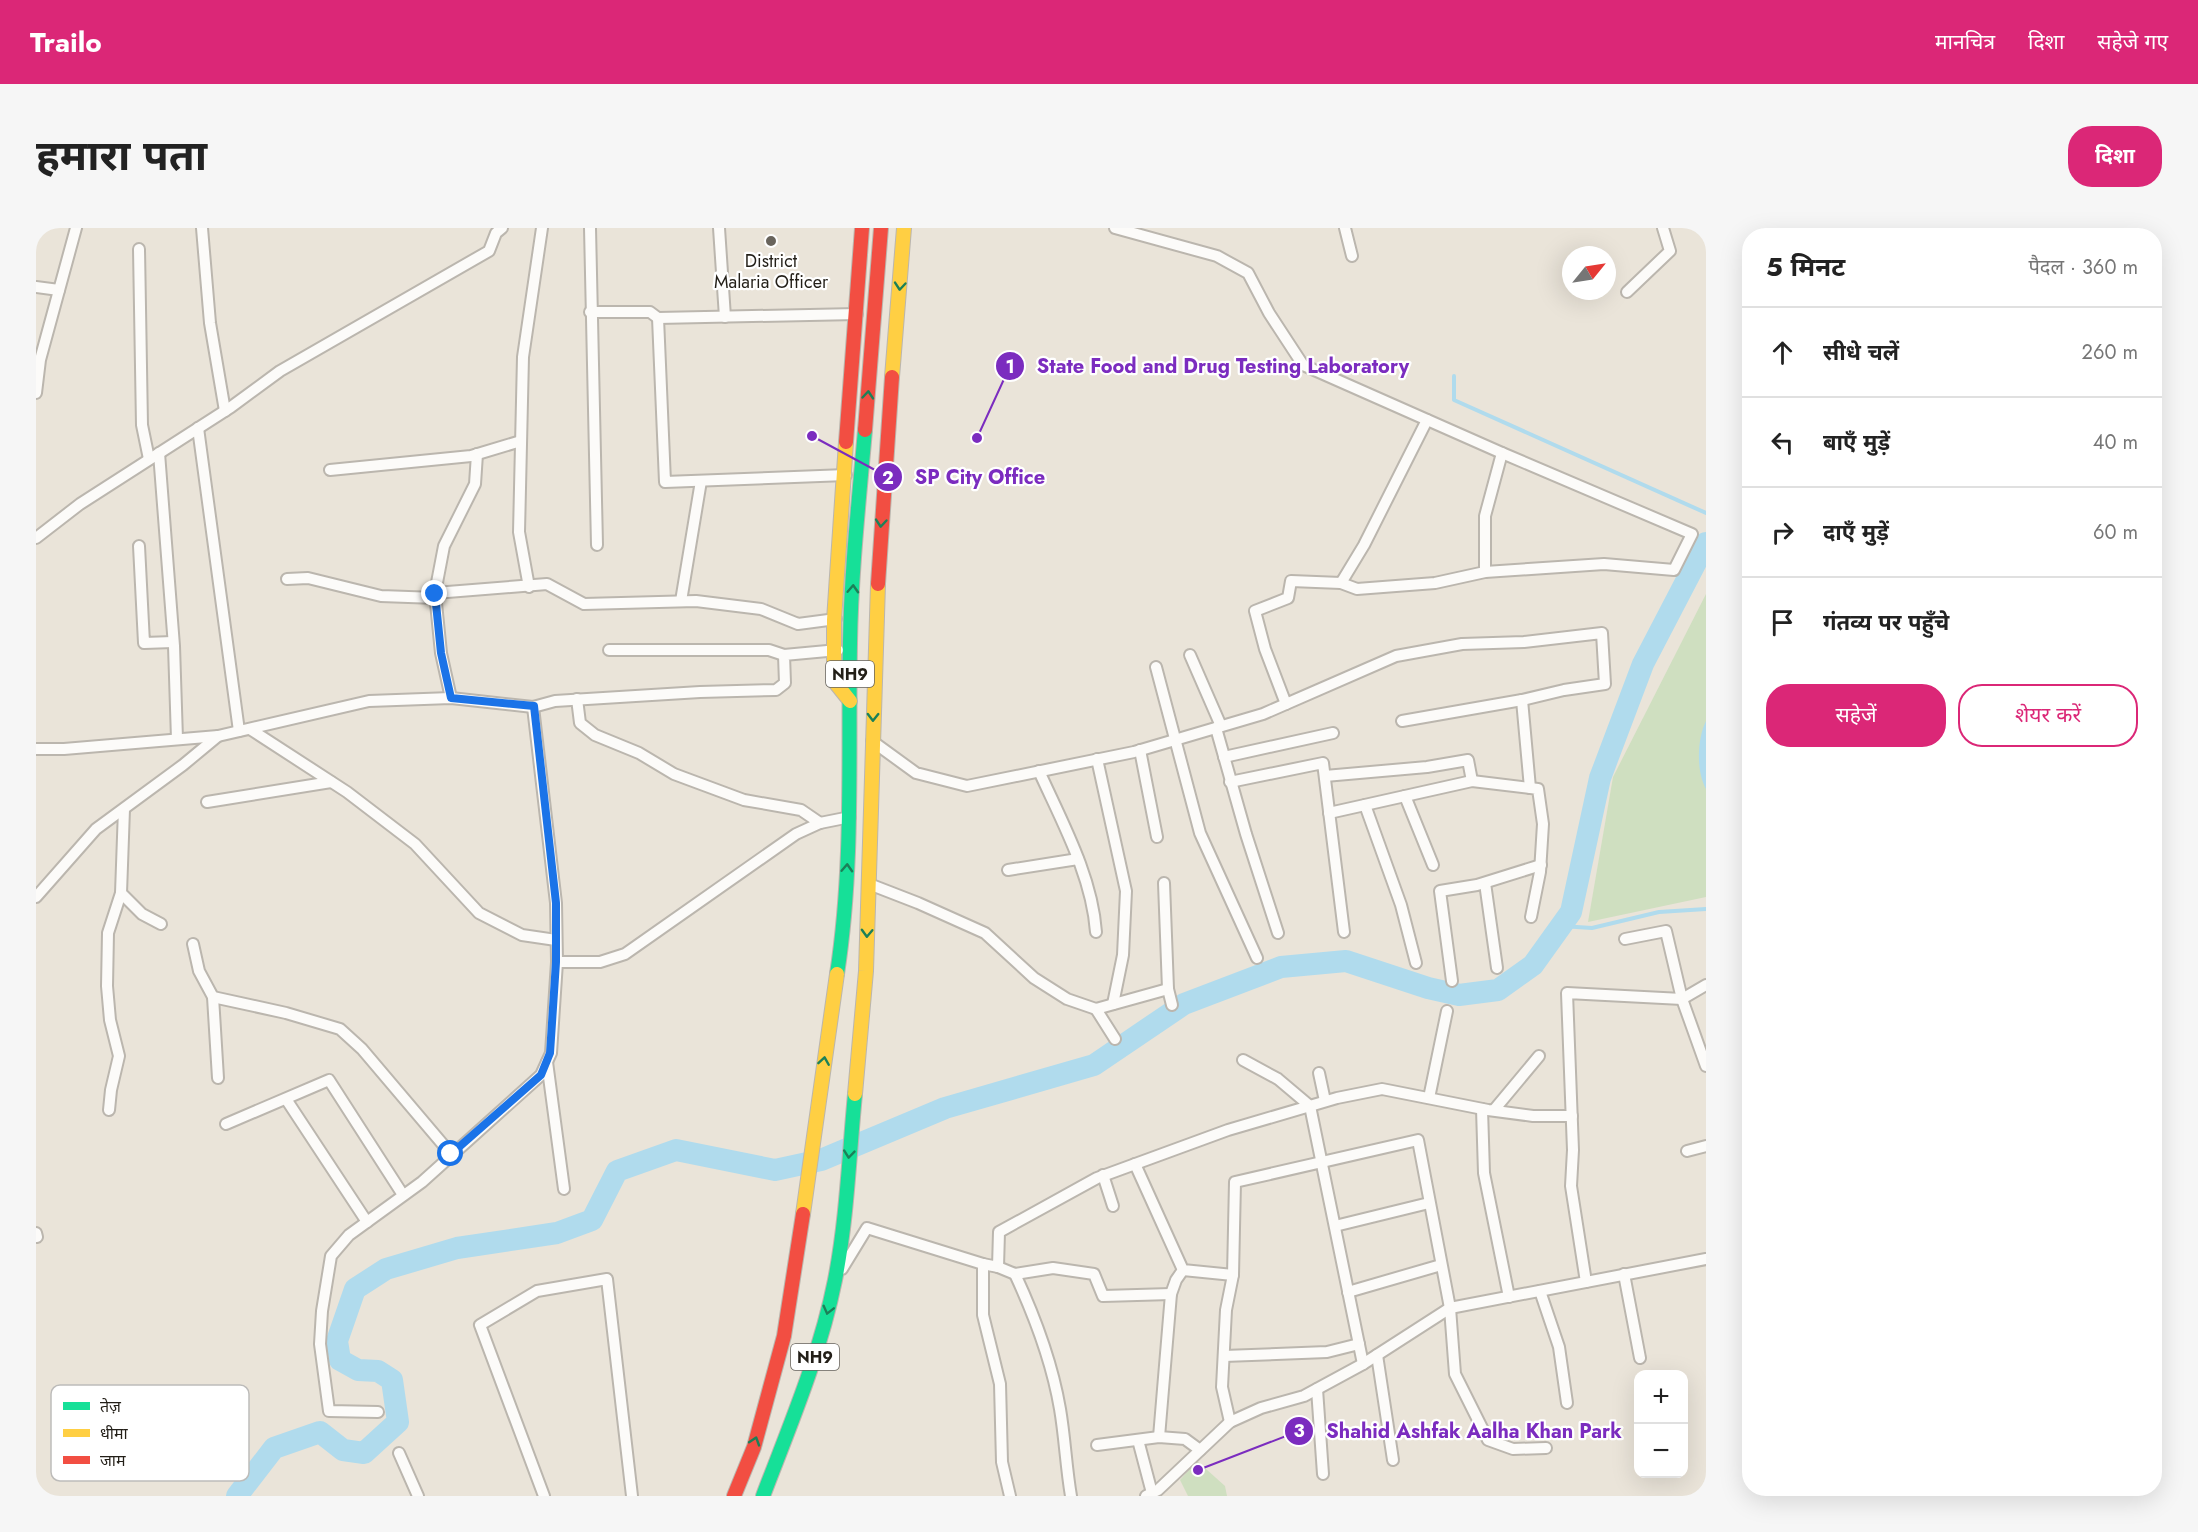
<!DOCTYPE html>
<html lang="hi">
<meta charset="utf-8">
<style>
:root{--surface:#fff;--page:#f6f6f6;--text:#222;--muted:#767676;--line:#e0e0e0;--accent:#db2777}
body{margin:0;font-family:Jost,"Noto Sans Devanagari",sans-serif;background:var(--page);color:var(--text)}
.controls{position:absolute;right:18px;bottom:18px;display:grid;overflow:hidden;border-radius:12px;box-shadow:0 6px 24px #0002}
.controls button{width:54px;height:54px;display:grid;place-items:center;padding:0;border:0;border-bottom:2px solid var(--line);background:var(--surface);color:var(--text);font:30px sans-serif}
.compass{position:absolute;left:1526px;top:18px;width:54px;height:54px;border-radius:50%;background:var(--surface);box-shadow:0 6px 24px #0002;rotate:60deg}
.stop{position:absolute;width:18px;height:18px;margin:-14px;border:4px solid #1a73e8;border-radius:50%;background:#fff}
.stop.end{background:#1a73e8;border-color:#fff;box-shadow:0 2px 6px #0008}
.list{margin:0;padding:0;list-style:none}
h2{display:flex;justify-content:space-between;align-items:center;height:78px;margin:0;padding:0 24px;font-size:26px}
h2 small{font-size:20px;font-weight:400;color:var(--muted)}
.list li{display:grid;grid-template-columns:39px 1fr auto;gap:18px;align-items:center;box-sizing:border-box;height:90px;padding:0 24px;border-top:2px solid var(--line)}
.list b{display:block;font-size:22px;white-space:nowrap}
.list em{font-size:20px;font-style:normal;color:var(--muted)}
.actions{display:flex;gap:12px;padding:18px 24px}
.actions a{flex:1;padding:14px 0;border:2px solid var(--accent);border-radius:24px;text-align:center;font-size:21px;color:var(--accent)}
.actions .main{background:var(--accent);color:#fff}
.icon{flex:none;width:33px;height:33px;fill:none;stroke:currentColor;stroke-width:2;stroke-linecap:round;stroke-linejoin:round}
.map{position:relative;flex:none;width:1670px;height:1268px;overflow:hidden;border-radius:24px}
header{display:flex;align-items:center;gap:36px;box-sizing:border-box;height:84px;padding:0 30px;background:var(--accent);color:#fff}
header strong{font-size:28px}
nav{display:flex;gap:33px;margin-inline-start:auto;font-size:21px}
.intro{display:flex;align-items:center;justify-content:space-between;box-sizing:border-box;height:144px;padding:0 36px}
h1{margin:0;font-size:42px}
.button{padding:15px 27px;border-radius:24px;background:var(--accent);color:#fff;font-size:21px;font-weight:700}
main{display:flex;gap:36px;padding:0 36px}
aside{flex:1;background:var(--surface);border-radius:24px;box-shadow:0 6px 24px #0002}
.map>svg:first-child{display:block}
.green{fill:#cfdfc0}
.water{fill:#b0dbed}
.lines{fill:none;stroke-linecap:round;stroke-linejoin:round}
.stream{stroke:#b0dbed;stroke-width:4}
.river{stroke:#b0dbed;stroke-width:22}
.street-casing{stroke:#bbb6ae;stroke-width:14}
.fast-casing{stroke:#bbb6ae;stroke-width:16}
.slow-casing{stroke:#bbb6ae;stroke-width:16}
.jam-casing{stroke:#bbb6ae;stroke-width:16}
.street{stroke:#fcfbf9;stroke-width:10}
.fast{stroke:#16e098;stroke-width:14}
.slow{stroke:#ffcf43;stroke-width:14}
.jam{stroke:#f24e42;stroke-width:14}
.oneway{stroke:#1c8058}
.route{stroke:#1a73e8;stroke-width:8}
.poi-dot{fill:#69645c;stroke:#fff;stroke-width:2}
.labels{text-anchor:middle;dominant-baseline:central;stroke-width:4.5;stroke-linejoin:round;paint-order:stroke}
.shield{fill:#fff;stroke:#65625d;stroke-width:1.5}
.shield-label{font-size:16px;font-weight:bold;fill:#231f18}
.poi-label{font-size:18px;fill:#231f18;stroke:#fff}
.key{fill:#fff;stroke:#bdbcba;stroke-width:1.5}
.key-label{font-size:16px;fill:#231f18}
.leader{fill:none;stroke:#7b2cbf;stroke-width:2}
.callout-dot{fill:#7b2cbf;stroke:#fff;stroke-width:2}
.mark-label{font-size:18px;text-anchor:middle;font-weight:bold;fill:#fff}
.callout-label{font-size:20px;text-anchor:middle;font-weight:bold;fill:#7b2cbf;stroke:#fff;stroke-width:4.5;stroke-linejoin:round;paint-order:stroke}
</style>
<header>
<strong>Trailo</strong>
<nav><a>मानचित्र</a><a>दिशा</a><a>सहेजे गए</a></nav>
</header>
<div class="intro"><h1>हमारा पता</h1><a class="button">दिशा</a></div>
<main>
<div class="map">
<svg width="1670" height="1268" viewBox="0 0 1670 1268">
<rect width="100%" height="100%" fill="#eae4d9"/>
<g class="green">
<polygon points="1670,366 1670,669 1552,694 1577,549"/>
<polygon points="1161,1233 1189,1258 1191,1268 1152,1268 1144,1252"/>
</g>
<path class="water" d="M1670 493V561C1660 543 1661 511 1670 493Z"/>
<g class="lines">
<g class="stream">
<polyline points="1418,148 1418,172 1670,285"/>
<polyline points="1525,698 1556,700 1623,684 1670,681"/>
</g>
<polyline class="river" points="201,1268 238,1220 284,1204 307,1222 328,1225 362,1194 356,1152 342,1143 322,1142 304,1132 301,1113 319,1061 350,1041 421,1020 521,1005 556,992 581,943 640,922 739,942 785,932 909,880 1058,837 1148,776 1245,739 1310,733 1392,760 1423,767 1462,762 1497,737 1535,684 1564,550 1607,436 1670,315"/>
<g class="street-casing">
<g id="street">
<polyline points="166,0 174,95 189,183"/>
<polyline points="554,0 561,317"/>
<polyline points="683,0 689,89"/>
<polyline points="1079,0 1181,28 1212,45 1233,85 1267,137 1466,225 1656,306 1638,342 1568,336 1449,344 1399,355 1321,361 1305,355"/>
<polyline points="1309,0 1316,28"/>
<polyline points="103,21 106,197 113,231"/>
<polyline points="0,59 23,62"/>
<polyline points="1591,64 1634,23 1627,0"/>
<polyline points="554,84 614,84 622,90 821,86"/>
<polyline points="622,90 629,254 810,247"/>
<polyline points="0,165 4,132 40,0"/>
<polyline points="162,200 203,503"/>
<polyline points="123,225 138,418 141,511"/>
<polyline points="294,242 435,228 485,213"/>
<polyline points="0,310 44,276 195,179 244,143 453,23 460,5 466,0"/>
<polyline points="103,318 108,415 137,414"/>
<polyline points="1449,344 1449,288 1466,225"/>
<polyline points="251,351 272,350 345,368 400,370"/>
<polyline points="493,359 483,304 487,129 506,0"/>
<polyline points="399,365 511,356 548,376 660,373 725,381 762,396 800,391"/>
<polyline points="645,373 665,253"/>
<polyline points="573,422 733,422 748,427"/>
<polyline points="1154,427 1185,498"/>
<polyline points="1120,439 1164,605 1221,730"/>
<polyline points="415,470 405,425 399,365 408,318 439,256 441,226"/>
<polyline points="541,471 544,495 559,507 603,525 638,546 708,572 765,582 784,595"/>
<polyline points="1486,472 1494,560"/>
<polyline points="1250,476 1229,421 1219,383 1252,370 1255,353 1305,355 1328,317 1391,192"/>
<polyline points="1180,500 1210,606 1242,705"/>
<polyline points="214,501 311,564 379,616 443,685 486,707 520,712"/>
<polyline points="836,513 880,545 931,558 1098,524 1227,486 1360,428 1426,416 1488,414 1566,405 1569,456 1528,462 1486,472 1366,493"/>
<polyline points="0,521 28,521 182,508 333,473 415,470 497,479 519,473 664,464 740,462 749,455 748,427 802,422"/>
<polyline points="1104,522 1121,609"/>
<polyline points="1188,529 1297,505"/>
<polyline points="1061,531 1090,663 1087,727 1077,776"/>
<path d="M1003 543C1026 594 1056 648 1060 704"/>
<polyline points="1289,548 1391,539 1432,532 1436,553"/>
<polyline points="1194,554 1287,535 1308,704"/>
<polyline points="1369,568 1397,637"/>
<polyline points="171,574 295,554"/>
<polyline points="1329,577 1365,677 1380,735"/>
<polyline points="88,581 85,665 106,686 125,696"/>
<polyline points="1293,585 1436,553 1502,561 1507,596 1504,644 1495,689"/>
<polyline points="972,642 1042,631"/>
<polyline points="1128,655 1132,761 1136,777"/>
<polyline points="1449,655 1461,740"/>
<polyline points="833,656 882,675 949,705 998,750 1031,771 1060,781 1132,761"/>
<polyline points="0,669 60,601 147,537 182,508"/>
<polyline points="1589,711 1630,703 1646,771 1670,838"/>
<polyline points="157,716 163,743 177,769 182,850"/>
<polyline points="521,734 564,734 589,726 760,606 784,595 814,589"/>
<polyline points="1416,753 1404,663 1441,657 1505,637"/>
<polyline points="177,769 250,785 304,801 326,821 415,926"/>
<polyline points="1060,781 1079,811"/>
<polyline points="1207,832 1242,851 1274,878 1327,1136"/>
<polyline points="511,834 528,961"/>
<polyline points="1283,845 1289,873"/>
<polyline points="1393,870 1411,783"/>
<polyline points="250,871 331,994"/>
<polyline points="1446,881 1448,945 1473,1069"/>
<polyline points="73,882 75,862 83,828 74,792 71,758 72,705 85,665"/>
<polyline points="1458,882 1503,828"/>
<polyline points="190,896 293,852 367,967"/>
<polyline points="1651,923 1670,918"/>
<polyline points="1099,936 1147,1042 1197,1047"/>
<polyline points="1067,947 1077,978"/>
<polyline points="1299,998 1393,975"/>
<polyline points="0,1005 1,1009"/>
<polyline points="947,1036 947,1087 964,1156 966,1234 974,1268"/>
<polyline points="962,1039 979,1046 1017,1040 1058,1046 1067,1068 1135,1066"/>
<polyline points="806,1041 831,1000 947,1036 962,1039 963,1004 1061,950 1192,902 1301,870 1346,861 1452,882 1497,888 1536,888"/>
<path d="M979 1046C999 1089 1016 1134 1024 1181 1029 1210 1030 1239 1035 1268"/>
<polyline points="1588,1046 1604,1130"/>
<polyline points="1550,1054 1535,958 1537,922 1531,765 1646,771 1670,757"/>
<polyline points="1504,1063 1523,1119 1531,1175"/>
<polyline points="1312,1064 1405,1037"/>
<polyline points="1341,1127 1357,1232"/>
<polyline points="1188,1128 1291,1124 1323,1116"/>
<polyline points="1281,1161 1287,1246"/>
<polyline points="342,1184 293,1183 284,1116 286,1083 295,1028 313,1007 386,954 505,847 515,825 521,734 520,675 497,479"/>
<polyline points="1194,1194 1186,1159 1190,1082 1197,1047 1199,954 1382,912 1414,1080 1419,1146 1452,1212 1477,1221 1510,1220"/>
<polyline points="1123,1209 1135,1066 1140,1052 1147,1042"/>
<polyline points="1102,1212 1116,1265"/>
<polyline points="1061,1217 1123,1209 1149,1211 1164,1222"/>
<polyline points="363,1225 382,1268"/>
<polyline points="508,1268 444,1097 501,1063 571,1051 596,1268"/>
<polyline points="1110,1268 1122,1262 1194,1194 1225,1180 1268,1168 1327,1136 1414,1080 1670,1031"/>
</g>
</g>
<g class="fast-casing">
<g id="fast">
<path d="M801 746C818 636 812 525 814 415 815 344 823 272 829 202"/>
<path d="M727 1268C754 1197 784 1127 799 1052 811 991 813 928 819 866"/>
</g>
</g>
<g class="slow-casing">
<g id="slow">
<polyline points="856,149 868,0"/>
<polyline points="810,214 798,392 798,453 814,473"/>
<polyline points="819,866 830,743 842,356"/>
<polyline points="767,986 801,746"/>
</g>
</g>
<g class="jam-casing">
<g id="jam">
<polyline points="829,202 845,0"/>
<polyline points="810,214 826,0"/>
<polyline points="842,356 856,149"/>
<polyline points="698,1268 718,1219 748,1108 767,986"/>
</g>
</g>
<use href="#street" class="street"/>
<use href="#fast" class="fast"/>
<use href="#slow" class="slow"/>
<use href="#jam" class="jam"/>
</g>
<defs><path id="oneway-chevron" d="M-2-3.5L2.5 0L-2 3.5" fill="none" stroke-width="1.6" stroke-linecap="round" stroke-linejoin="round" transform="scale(1.5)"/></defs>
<g class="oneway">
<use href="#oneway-chevron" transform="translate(864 58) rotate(95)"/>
<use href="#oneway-chevron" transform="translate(832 167) rotate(-85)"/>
<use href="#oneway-chevron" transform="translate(845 295) rotate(95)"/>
<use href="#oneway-chevron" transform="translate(817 361) rotate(-87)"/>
<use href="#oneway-chevron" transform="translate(837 489) rotate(91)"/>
<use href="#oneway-chevron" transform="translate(811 640) rotate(-87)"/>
<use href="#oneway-chevron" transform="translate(831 705) rotate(92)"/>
<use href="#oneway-chevron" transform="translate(788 833) rotate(-81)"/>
<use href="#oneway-chevron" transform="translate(813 926) rotate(96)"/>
<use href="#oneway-chevron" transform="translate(792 1082) rotate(104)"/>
<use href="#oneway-chevron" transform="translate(719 1213) rotate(-72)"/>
</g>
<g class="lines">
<polyline class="route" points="399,366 405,425 415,470 498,478 520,675 520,734 514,825 505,847 415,926"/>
</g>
<circle class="poi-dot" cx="735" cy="13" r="6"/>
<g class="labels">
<g class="shield">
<rect x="790" y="433" width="48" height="26" rx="4.5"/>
<rect x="755" y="1116" width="48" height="26" rx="4.5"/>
</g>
<g class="shield-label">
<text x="814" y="446">NH9</text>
<text x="779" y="1129">NH9</text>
</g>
<g class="poi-label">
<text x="735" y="33">District<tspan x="735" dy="21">Malaria Officer</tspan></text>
</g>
</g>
<rect x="15" y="1157" width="198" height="96" rx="9" class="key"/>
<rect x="27" y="1174" width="27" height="8" fill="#16e098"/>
<rect x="27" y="1201" width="27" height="8" fill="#ffcf43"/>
<rect x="27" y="1228" width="27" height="8" fill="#f24e42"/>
<g class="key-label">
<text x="64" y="1184">तेज़</text>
<text x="64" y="1211">धीमा</text>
<text x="64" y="1238">जाम</text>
</g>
<path class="leader" d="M941 210L974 138M776 208L852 249M1162 1242L1263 1203"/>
<g class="callout-dot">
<circle cx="941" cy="210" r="6"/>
<circle cx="776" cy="208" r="6"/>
<circle cx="1162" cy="1242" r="6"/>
<circle cx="974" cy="138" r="15"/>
<circle cx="852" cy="249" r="15"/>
<circle cx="1263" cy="1203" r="15"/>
</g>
<g class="mark-label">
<text x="974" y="145">1</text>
<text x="852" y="256">2</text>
<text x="1263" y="1209">3</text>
</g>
<g class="callout-label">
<text x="1187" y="145">State Food and Drug Testing Laboratory</text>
<text x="944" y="256">SP City Office</text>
<text x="1438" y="1210">Shahid Ashfak Aalha Khan Park</text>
</g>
</svg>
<div class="controls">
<button>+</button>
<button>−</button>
</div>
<svg class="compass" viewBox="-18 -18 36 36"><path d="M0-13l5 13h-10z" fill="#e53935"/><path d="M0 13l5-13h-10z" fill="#767676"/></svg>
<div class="stop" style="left:415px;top:926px"></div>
<div class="stop end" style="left:399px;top:366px"></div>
</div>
<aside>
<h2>5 मिनट<small>पैदल · 360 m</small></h2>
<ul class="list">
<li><svg class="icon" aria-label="ahead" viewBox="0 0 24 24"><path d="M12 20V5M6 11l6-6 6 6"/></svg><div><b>सीधे चलें</b></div><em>260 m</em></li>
<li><svg class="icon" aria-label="left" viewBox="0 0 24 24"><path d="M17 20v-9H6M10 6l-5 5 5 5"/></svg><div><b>बाएँ मुड़ें</b></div><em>40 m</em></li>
<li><svg class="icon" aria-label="right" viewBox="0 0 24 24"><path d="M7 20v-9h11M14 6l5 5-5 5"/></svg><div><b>दाएँ मुड़ें</b></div><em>60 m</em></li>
<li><svg class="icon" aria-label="arrive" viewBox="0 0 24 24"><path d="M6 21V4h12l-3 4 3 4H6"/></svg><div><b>गंतव्य पर पहुँचे</b></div></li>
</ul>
<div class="actions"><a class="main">सहेजें</a><a>शेयर करें</a></div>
</aside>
</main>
